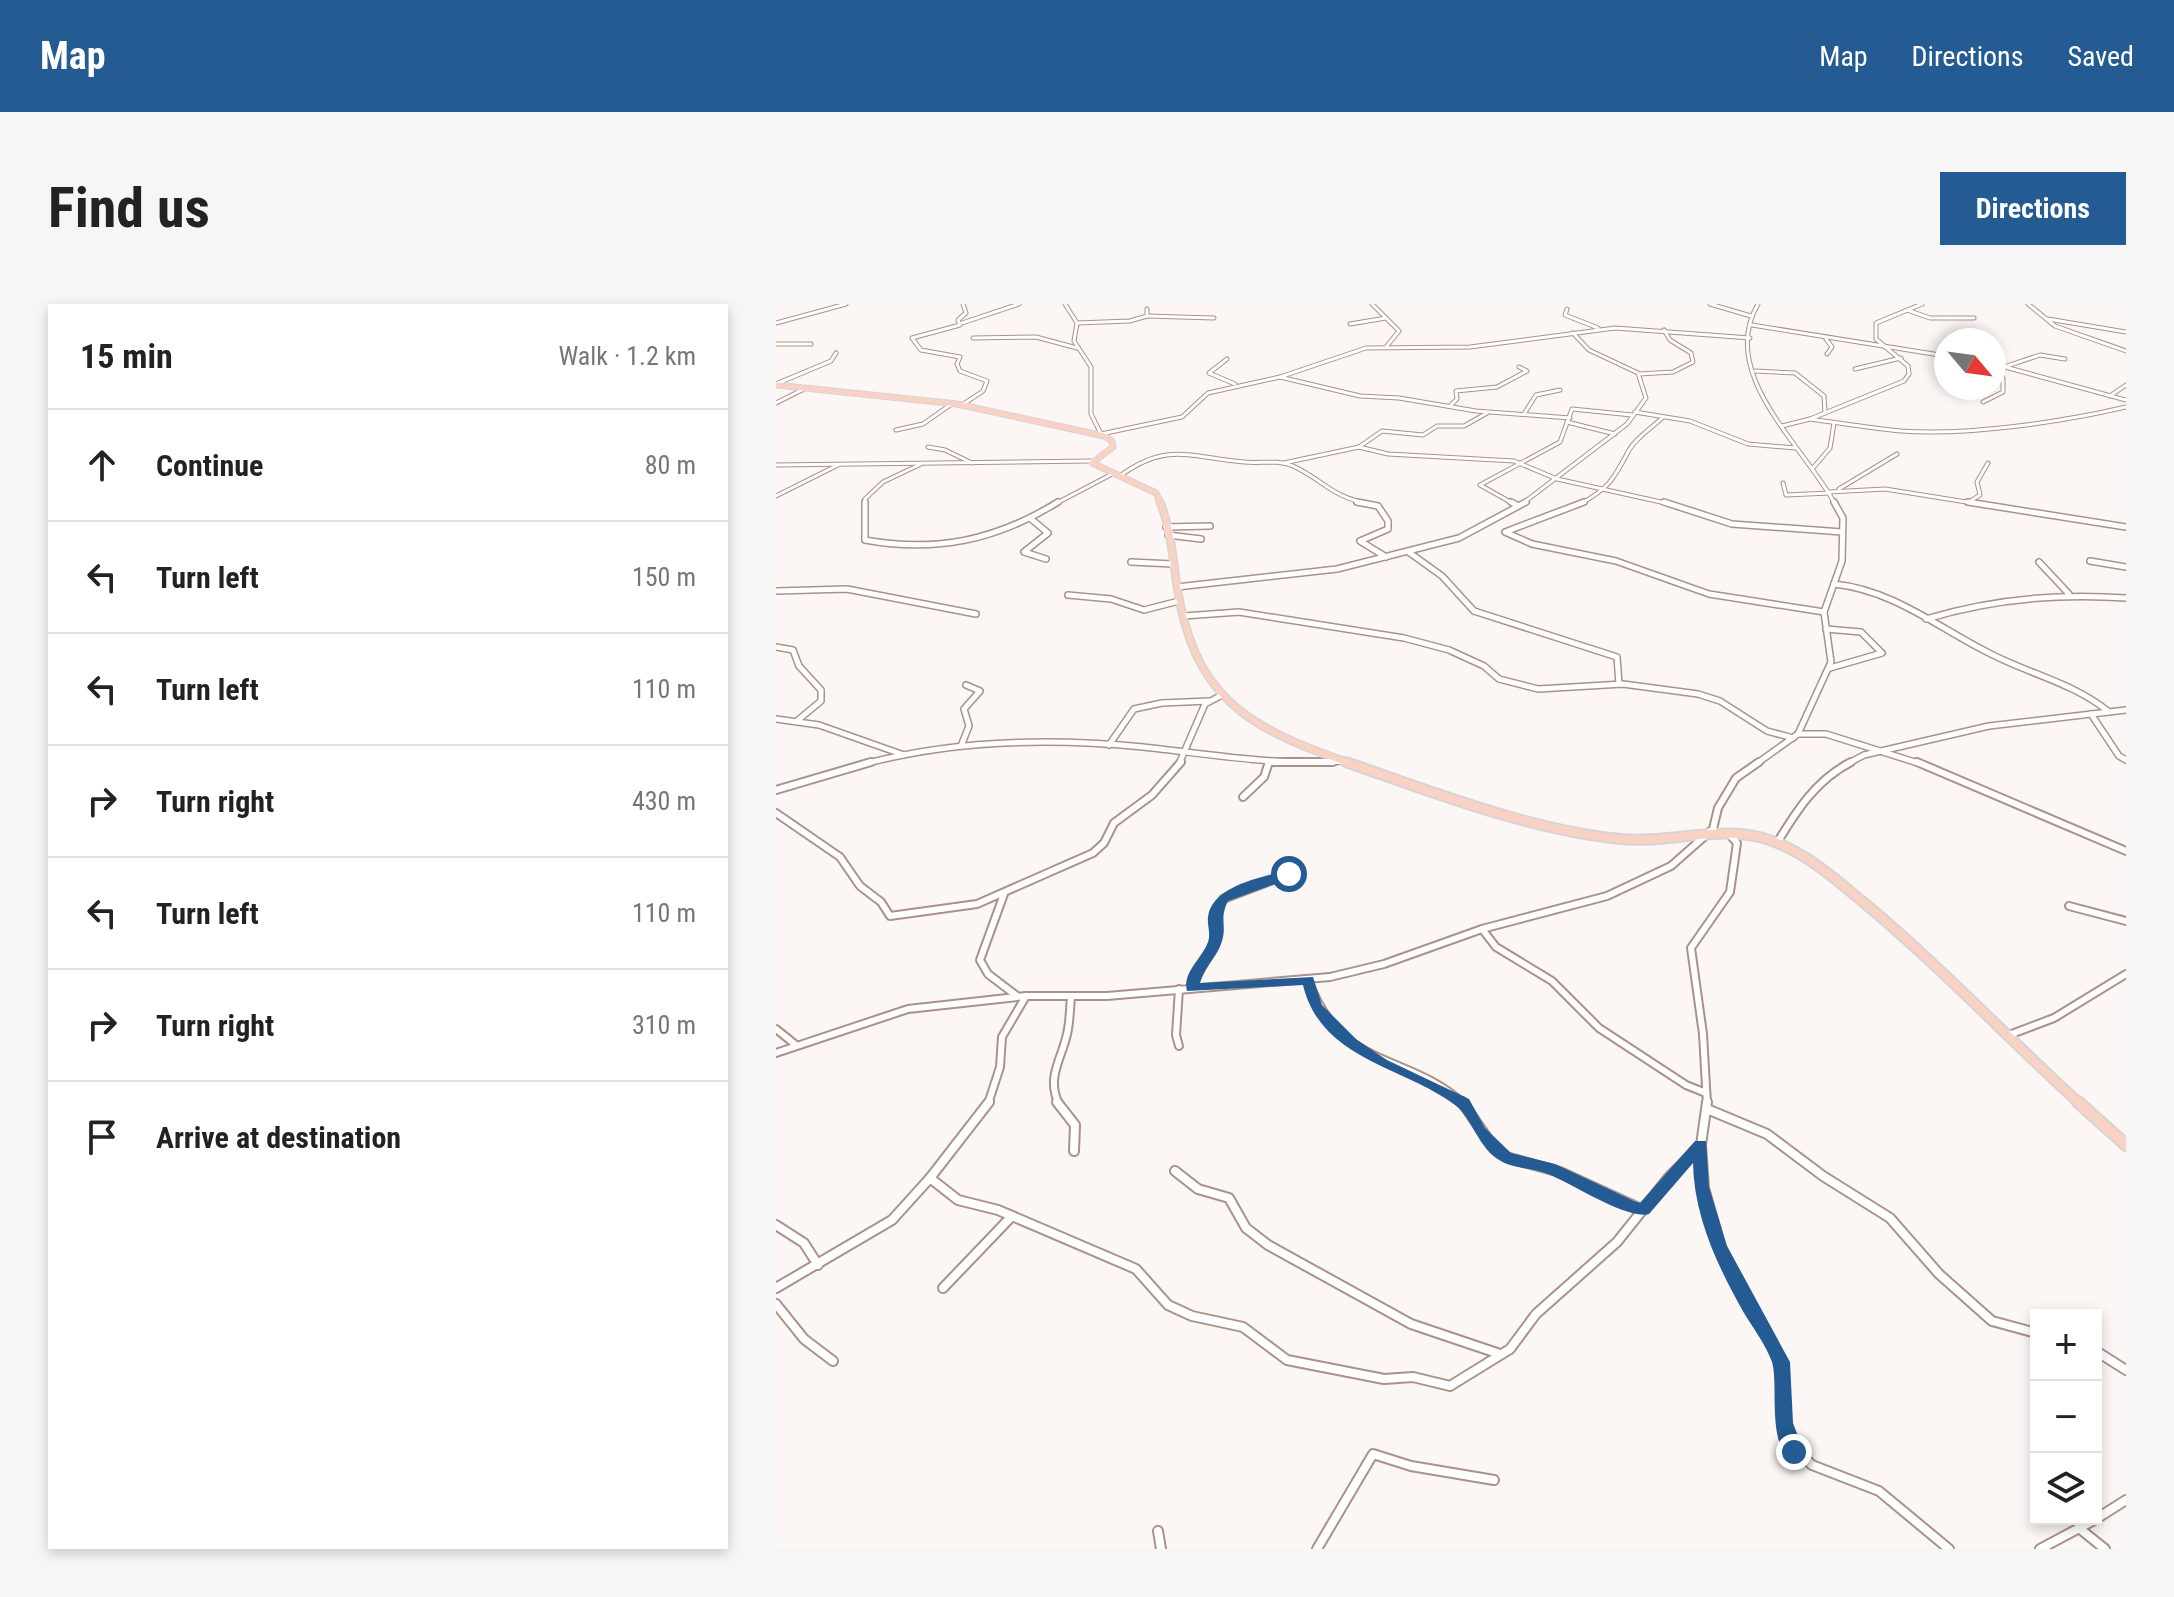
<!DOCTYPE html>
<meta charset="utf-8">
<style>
:root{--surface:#fff;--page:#f6f6f6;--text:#222;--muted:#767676;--line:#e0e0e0;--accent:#245b93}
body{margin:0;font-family:"Roboto Condensed",sans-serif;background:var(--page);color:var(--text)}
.controls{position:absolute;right:24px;bottom:24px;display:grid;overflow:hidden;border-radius:0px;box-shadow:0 4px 12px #0003}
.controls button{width:72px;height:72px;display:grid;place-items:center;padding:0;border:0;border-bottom:2px solid var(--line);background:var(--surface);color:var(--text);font:40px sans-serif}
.compass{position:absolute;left:1158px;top:24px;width:72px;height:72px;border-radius:50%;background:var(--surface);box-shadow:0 4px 12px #0003;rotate:119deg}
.stop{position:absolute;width:24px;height:24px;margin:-18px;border:6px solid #245b93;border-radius:50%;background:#fff}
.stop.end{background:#245b93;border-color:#fff;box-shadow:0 2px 8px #0008}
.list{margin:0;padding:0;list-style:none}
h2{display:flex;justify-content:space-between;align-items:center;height:104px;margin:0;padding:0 32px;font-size:34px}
h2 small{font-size:26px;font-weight:400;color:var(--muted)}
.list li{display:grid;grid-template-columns:52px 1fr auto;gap:24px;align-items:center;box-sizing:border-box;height:112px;padding:0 32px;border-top:2px solid var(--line)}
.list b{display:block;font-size:30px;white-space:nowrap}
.list em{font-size:26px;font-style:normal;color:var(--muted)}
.icon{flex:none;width:44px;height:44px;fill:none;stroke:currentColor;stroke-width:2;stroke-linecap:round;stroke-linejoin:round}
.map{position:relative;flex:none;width:1350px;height:1245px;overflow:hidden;border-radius:0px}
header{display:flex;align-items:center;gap:48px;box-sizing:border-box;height:112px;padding:0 40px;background:var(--accent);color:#fff}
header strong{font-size:38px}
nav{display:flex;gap:44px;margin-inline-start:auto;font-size:28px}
.intro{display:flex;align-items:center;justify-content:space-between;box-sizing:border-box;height:192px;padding:0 48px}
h1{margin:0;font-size:56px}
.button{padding:20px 36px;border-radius:0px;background:var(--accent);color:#fff;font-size:28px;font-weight:700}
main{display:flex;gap:48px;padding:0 48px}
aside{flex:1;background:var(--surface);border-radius:0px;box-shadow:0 4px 12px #0003}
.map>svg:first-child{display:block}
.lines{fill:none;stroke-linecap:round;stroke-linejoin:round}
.minor-far3-casing{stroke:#ab9289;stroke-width:5}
.minor-far2-casing{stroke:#ab9289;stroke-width:8}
.minor-far1-casing{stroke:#ab9289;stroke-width:10}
.minor-casing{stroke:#ab9289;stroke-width:12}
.major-far3-casing{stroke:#d7d4d4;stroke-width:7}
.major-far2-casing{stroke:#d7d4d4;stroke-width:9}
.major-far1-casing{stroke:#d7d4d4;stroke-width:12}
.major-casing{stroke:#d7d4d4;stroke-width:14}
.minor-far3{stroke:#fff;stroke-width:3}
.minor-far2{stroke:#fff;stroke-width:5}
.minor-far1{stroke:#fff;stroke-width:6}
.minor{stroke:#fff;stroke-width:8}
.major-far3{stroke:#fad2c4;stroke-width:5}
.major-far2{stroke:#fad2c4;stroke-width:6}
.major-far1{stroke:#fad2c4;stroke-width:8}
.major{stroke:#fad2c4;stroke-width:10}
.route{fill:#245b93}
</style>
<header>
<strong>Map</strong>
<nav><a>Map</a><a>Directions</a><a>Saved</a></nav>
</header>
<div class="intro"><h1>Find us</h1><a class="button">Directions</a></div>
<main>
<aside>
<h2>15 min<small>Walk · 1.2 km</small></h2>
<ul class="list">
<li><svg class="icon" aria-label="ahead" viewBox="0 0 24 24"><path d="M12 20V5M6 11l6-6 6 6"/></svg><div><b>Continue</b></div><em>80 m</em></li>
<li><svg class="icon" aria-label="left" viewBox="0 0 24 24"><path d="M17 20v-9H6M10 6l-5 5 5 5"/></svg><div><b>Turn left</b></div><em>150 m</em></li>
<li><svg class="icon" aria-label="left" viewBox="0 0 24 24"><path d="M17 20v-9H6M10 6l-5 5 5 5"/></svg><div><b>Turn left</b></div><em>110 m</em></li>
<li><svg class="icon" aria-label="right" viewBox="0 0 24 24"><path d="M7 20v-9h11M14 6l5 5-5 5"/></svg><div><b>Turn right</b></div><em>430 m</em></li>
<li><svg class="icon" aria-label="left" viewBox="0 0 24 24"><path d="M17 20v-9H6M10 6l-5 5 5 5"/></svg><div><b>Turn left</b></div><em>110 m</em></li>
<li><svg class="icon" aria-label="right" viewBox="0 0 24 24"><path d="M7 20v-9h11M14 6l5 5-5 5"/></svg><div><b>Turn right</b></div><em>310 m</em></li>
<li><svg class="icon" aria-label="arrive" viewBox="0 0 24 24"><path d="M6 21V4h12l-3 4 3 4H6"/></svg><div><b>Arrive at destination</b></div></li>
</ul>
</aside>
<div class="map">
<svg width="1350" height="1245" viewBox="0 0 1350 1245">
<rect width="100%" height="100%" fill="#fcf6f4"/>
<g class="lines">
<g class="minor-far3-casing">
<g id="minor-far3">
<polyline points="289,0 301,19 298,37 315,63 315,110 325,130"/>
<polyline points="596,0 623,27 610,43"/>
<polyline points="934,0 975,12"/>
<path d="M982 0C941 70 1028 142 1059 200"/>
<polyline points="1252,0 1279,22 1350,47"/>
<polyline points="791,5 789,11 822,24"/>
<polyline points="1131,6 1154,14 1198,14"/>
<polyline points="371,12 438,14"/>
<polyline points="1272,15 1350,28"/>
<polyline points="0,19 70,0"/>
<polyline points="186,19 243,0"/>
<polyline points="301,19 354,17 371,12 371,5"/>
<polyline points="574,20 610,14"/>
<polyline points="976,21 1170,52"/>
<polyline points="197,34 260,33 301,44"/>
<polyline points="1050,35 1056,43 1051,50"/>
<polyline points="0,40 35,40"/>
<polyline points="451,55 433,69 459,80"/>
<polyline points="1218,60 1350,96"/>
<polyline points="1231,62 1264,51 1289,55"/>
<polyline points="1079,65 1125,54"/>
<polyline points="979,67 1019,69 1048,92 1049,109"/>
<polyline points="863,70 897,68 917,58 915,49 894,36 888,26"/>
<polyline points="504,73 584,92 623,94 700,107 794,114"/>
<polyline points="0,80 55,57 60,49"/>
<polyline points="1334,92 1350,81"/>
<polyline points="1207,98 1227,88 1227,75 1221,61"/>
<polyline points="0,99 28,85"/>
<polyline points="186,101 207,87 211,77 184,67 181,60 184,53 145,46 136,34 184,21 182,16 190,9 187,0"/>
<polyline points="675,101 681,95 680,87 721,83 751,67 743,63"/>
<polyline points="859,108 914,117 972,140 1020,144"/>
<polyline points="748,110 760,91 784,86"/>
<path d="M1034 115C1064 119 1095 124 1125 127 1190 132 1286 118 1350 103"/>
<polyline points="791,118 839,130"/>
<polyline points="1006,122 1034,115 1128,77 1133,70 1132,62 1100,35 1100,19 1146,0"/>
<polyline points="120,126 147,120 177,99"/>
<polyline points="325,130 406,113 432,89 504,73 590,44 694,43 839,24 974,34"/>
<polyline points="152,143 169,146 196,159"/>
<polyline points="583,143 612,150 738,157 781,175 894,200"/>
<polyline points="508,159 583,143 606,127 647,131 661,122 688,122 711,109"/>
<polyline points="0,161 316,157"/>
<polyline points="1037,164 1054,144 1058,119"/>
<path d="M344 172C391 137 416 154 468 158 485 160 501 155 517 162 549 177 555 193 594 200"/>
<polyline points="1007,179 1010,191 1054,189"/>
<polyline points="1063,185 1121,150"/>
<polyline points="1053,188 1109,185 1203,200"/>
<polyline points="0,192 62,161"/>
<polyline points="1196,196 1204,191 1201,178 1212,159"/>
<polyline points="89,200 89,195 107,178 145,160"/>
<polyline points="279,200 338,169"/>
<polyline points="738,200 704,181 784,138 796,105 856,111"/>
<polyline points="746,200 851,120 870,94 862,69 813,46 797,29"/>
<path d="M804 200C832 185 837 176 851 150 857 136 876 124 887 113"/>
</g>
</g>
<g class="minor-far2-casing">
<g id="minor-far2">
<path d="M89 198V236C160 249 221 236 282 198"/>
<polyline points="581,198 602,202 612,217 612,225 584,237 610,253"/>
<polyline points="735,198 741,201"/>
<polyline points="808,198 729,228 756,240 840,257 933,290 1048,308"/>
<polyline points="888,198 956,220 1066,228"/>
<polyline points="1192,198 1350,223"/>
<polyline points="254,214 272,229 248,248 270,255"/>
<polyline points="390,223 434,222"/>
<polyline points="392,231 425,235"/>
<polyline points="634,249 666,272 698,307 841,353 843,380"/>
<polyline points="1314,257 1350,263"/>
<polyline points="355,258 397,260"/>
<polyline points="1263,258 1293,290"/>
<path d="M1058 280C1117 286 1161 323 1213 349 1253 370 1298 379 1333 408"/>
<polyline points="401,283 561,265 683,234 750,198"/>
<polyline points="0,287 71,285 200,310"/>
<polyline points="292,291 335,295 368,306 403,297"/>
<polyline points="408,312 463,308 628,334 673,346 708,362 723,375 762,385 847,380 922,390 944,397 991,427 1017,434"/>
<path d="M1150 315C1216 295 1281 289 1350 294"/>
<polyline points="1050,325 1085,328 1106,349 1054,364"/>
<polyline points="0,343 17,346 23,362 45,386 45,397 22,416"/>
<polyline points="1315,410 1343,452 1350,456"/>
<polyline points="0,415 43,421 128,451"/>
<polyline points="1022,430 1050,430 1145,460"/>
<polyline points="333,441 358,405 386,399 433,397"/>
<polyline points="185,442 193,422 188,405 204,387 190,381"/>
<path d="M88 460C177 436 275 434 367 443 434 450 499 462 567 457"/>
<polyline points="403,460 429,400 444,392"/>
<polyline points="980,460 1022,430 1055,358 1048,308 1066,257 1067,214 1058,198"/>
<polyline points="1071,460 1088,451 1213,422 1350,406"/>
</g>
</g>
<g class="minor-far1-casing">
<g id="minor-far1">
<polyline points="492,458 557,458"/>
<polyline points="1141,458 1350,547"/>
<polyline points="0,486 95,458"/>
<polyline points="467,493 488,473 493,458"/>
<polyline points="0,509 64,553 84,582 105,598 114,612 201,600 317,549 328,539 338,519 376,491 405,458"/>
<path d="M1001 539C1021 506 1040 476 1075 458"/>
<polyline points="228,590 204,656 212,670 241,692"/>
<polyline points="1293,602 1350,617"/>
<polyline points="706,625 720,643 776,677 823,724 910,781 930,789"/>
<path d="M532 676C566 768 629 747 688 800"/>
<polyline points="415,684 439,638 441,608 447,595 513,570"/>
<polyline points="403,685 400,731 403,742"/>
<polyline points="0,725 20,741"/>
<polyline points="1233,731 1278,714 1350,670"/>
<polyline points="0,749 132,705 250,692 331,692 554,673 608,660 706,625 831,592 895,562 937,525 942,504 960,474 983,458"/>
<polyline points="212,800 224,763 226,733 250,692"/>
<path d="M283 800C269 772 288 752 292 725 294 714 294 703 295 692"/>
<polyline points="931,800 927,730 915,644 954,588 961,539 954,531"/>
</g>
</g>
<g class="minor-casing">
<g id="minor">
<polyline points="213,798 154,874 182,896 222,906 360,965 392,1001 416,1012 467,1023 511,1056 608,1075 637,1073 674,1082 734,1045 760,1010 841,938 893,873 925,841 931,798"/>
<polyline points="281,798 299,821 298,847"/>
<polyline points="686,798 718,844 730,853 784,868 867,906"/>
<polyline points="931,805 991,830 1047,872 1114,914 1163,970 1216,1017 1260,1029"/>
<polyline points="925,841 928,884 945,944 1003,1052 1008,1118 1014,1140 1036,1161 1103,1187 1173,1245"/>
<polyline points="399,867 422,885 453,894 470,924 492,941 635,1020 724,1050"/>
<polyline points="0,921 28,939 42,961"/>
<polyline points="0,984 116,916 154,874"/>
<polyline points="167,984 236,912"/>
<polyline points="0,1000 28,1035 57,1057"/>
<polyline points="1320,1047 1350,1066"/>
<polyline points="1320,1215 1350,1196"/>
<polyline points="1303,1224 1329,1245"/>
<polyline points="382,1227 385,1245"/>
<polyline points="541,1245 597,1150 635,1162 718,1176"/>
<polyline points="1264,1245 1320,1215"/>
</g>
</g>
<g class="major-far3-casing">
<polyline id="major-far3" points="0,81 181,100 328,132 336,137 337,143 316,159 380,189 385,200"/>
</g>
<g class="major-far2-casing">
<path id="major-far2" d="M384 198C397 230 397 265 404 299 424 402 485 428 576 460"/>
</g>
<g class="major-far1-casing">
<path id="major-far1" d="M570 458C653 487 757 527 845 535 894 540 948 519 996 537 1030 549 1058 574 1086 597 1163 661 1231 733 1304 800"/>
</g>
<g class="major-casing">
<polyline id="major" points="1302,798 1350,841"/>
</g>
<use href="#minor-far3" class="minor-far3"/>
<use href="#minor-far2" class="minor-far2"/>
<use href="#minor-far1" class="minor-far1"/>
<use href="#minor" class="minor"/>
<use href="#major-far3" class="major-far3"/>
<use href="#major-far2" class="major-far2"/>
<use href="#major-far1" class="major-far1"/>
<use href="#major" class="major"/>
</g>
<path class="route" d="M513 566 518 568V573L452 597C443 615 451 621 446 637 442 652 428 663 424 679L537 673 546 701 581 736 611 756 693 795 709 824 735 849 779 860 858 897 864 899 919 837H930L933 883 951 942 1014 1058 1017 1119 1028 1148 1025 1153 1018 1156C990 1145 1003 1080 996 1058 990 1041 977 1024 968 1009 942 963 918 913 917 859L873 910C851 916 795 879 772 870 758 864 738 865 725 857 702 845 696 813 679 801 627 762 545 756 527 681L411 687C406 668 426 655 432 638 435 630 431 621 432 613 436 581 488 573 513 566Z"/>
</svg>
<div class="controls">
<button>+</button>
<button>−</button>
<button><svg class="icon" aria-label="layers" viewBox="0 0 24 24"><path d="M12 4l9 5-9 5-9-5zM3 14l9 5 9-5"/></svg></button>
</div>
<svg class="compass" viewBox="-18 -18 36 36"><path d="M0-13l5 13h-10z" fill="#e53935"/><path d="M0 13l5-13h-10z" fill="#767676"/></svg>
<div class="stop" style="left:513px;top:570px"></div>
<div class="stop end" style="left:1018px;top:1148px"></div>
</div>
</main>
